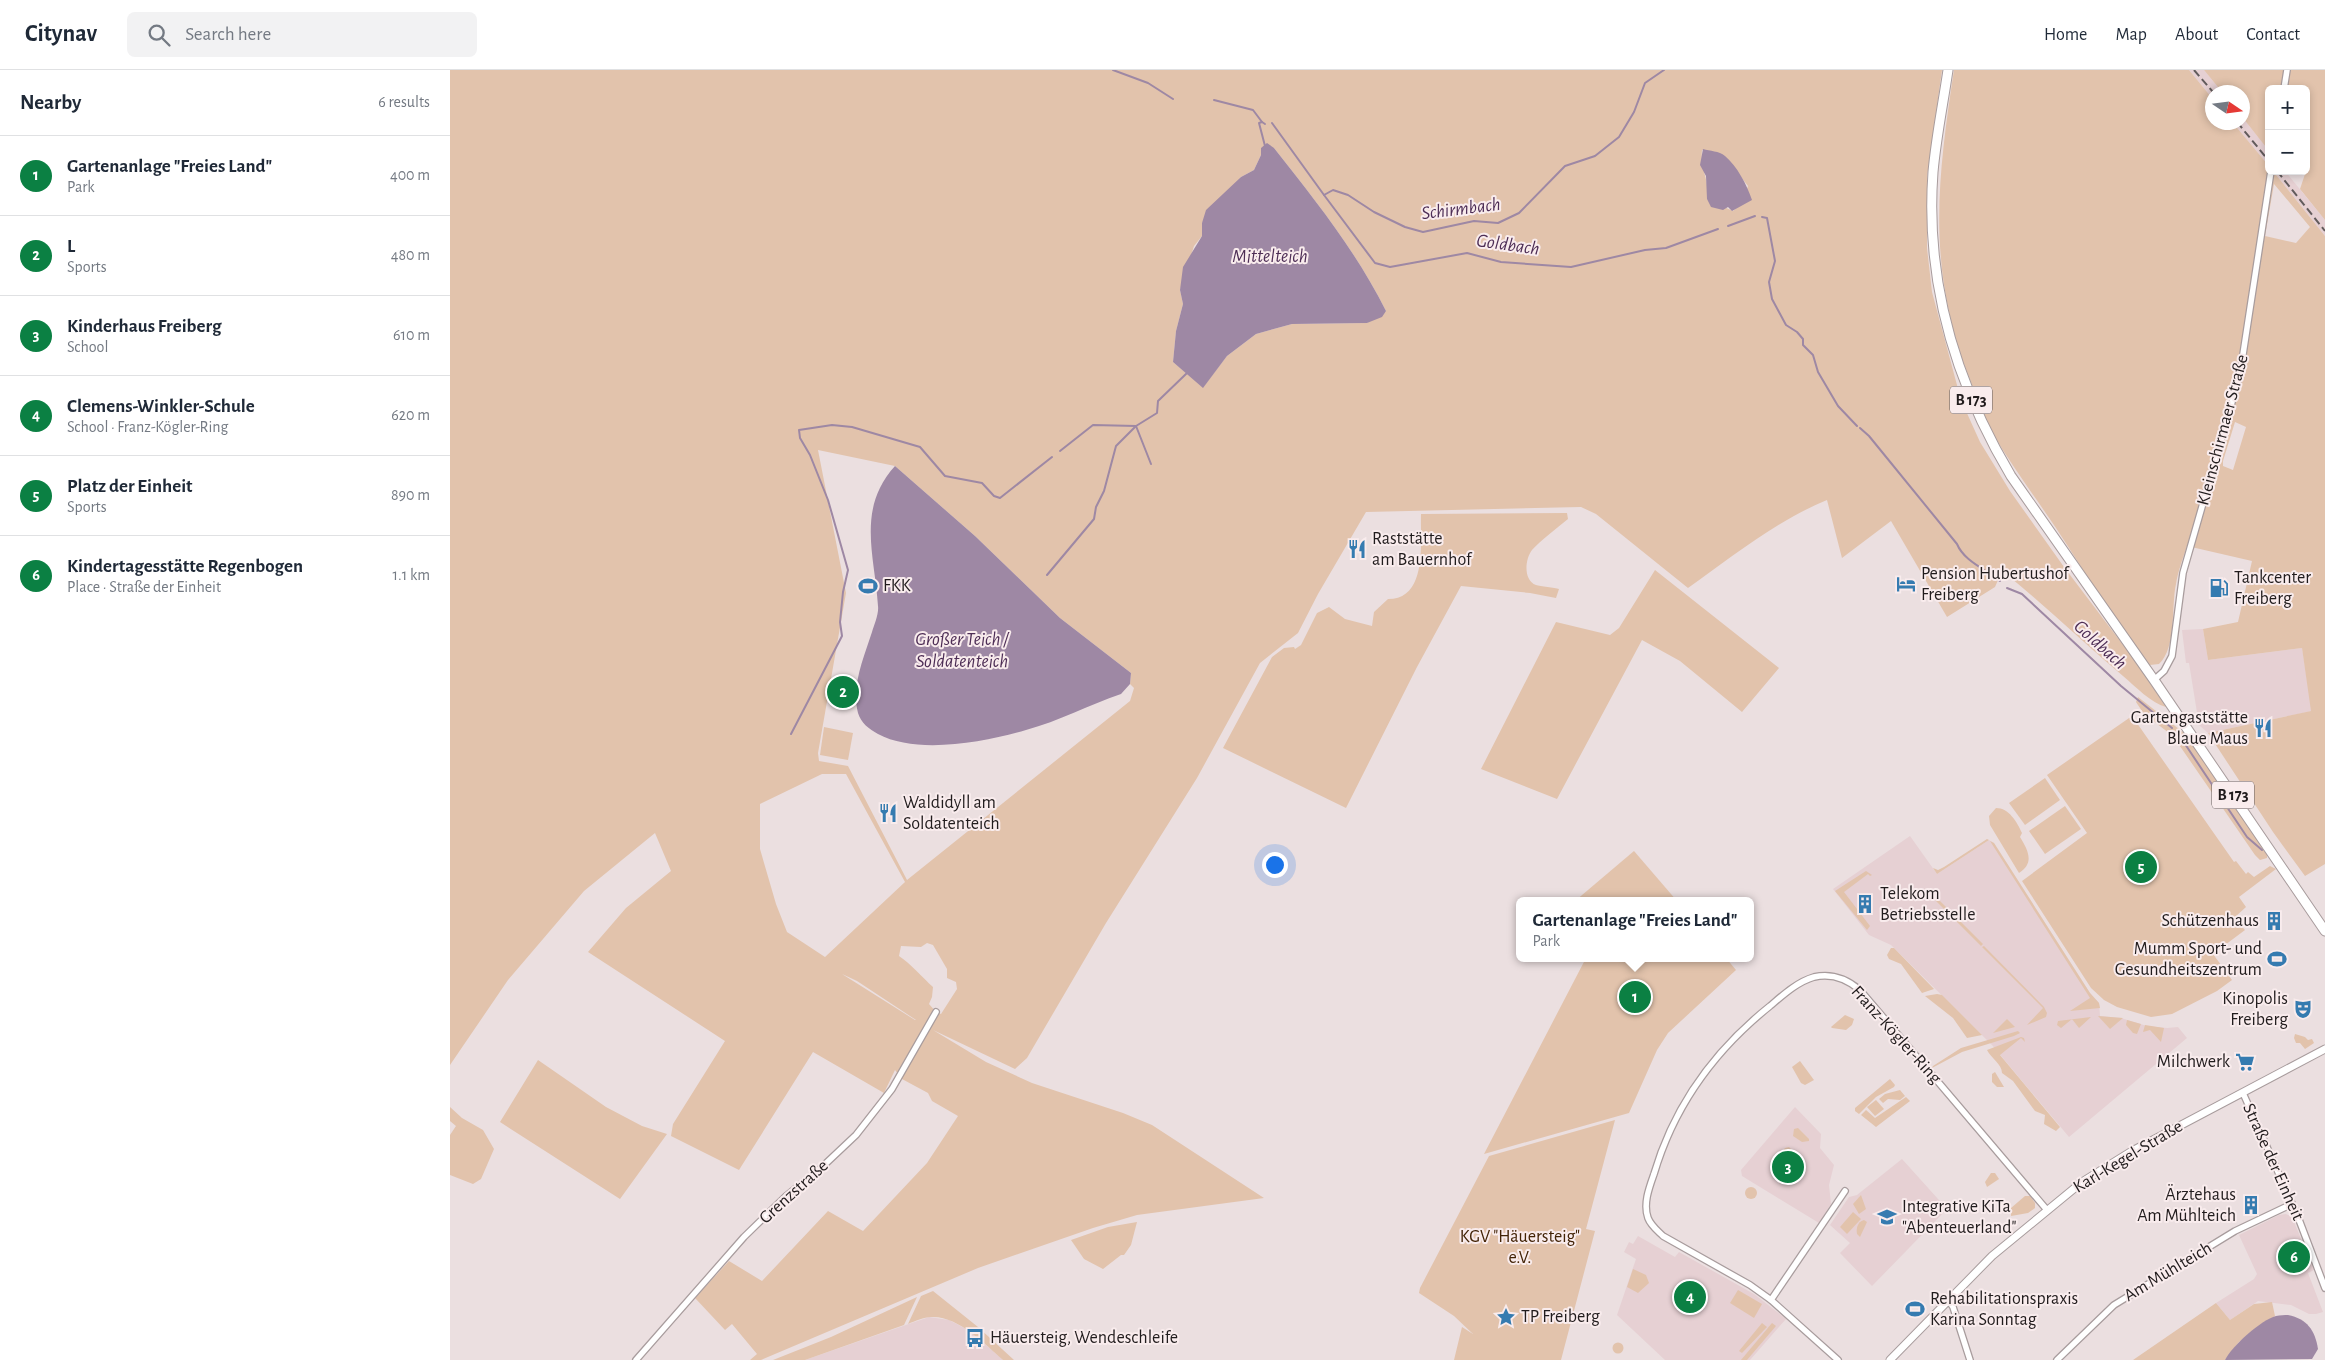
<!DOCTYPE html>
<meta charset="utf-8">
<style>
:root{--surface:#fff;--page:#f2f2f3;--text:#1f2937;--muted:#747a83;--line:#e0e1e3;--accent:#0b8043}
body{margin:0;font-family:"Alegreya Sans",sans-serif;background:var(--page);color:var(--text)}
.controls{position:absolute;right:15px;top:15px;display:grid;overflow:hidden;border-radius:8px;box-shadow:0 2px 8px #0003}
.controls button{width:45px;height:45px;display:grid;place-items:center;padding:0;border:0;border-bottom:1px solid var(--line);background:var(--surface);color:var(--text);font:25px sans-serif}
.compass{position:absolute;left:1755px;top:15px;width:45px;height:45px;border-radius:50%;background:var(--surface);box-shadow:0 2px 8px #0003;rotate:103deg}
.you{position:absolute;left:824px;top:794px;width:18px;height:18px;margin:-12px;border:4px solid #fff;border-radius:50%;background:#1a73e8;box-shadow:0 0 0 8px #1a73e833}
.badge{display:grid;place-items:center;width:32px;height:32px;border-radius:50%;background:var(--accent);color:#fff;font-size:16px;font-weight:700}
.pin{position:absolute;translate:-50% -50%;border:2px solid #fff;box-shadow:0 1px 5px #0006}
.popup{position:absolute;left:1066px;top:827px;width:238px;height:65px;box-sizing:border-box;display:grid;place-content:center;border-radius:8px;background:var(--surface);filter:drop-shadow(0 1px 4px #0005);font-size:16px;white-space:nowrap;color:var(--muted)}
.popup b{font-size:19px;color:var(--text)}
.popup::after{content:'';position:absolute;left:50%;top:100%;margin-left:-10px;border:10px solid transparent;border-top-color:var(--surface)}
.list{margin:0;padding:0;list-style:none}
h2{display:flex;justify-content:space-between;align-items:center;height:65px;margin:0;padding:0 20px;font-size:21px}
h2 small{font-size:16px;font-weight:400;color:var(--muted)}
.list li{display:grid;grid-template-columns:32px 1fr auto;gap:15px;align-items:center;box-sizing:border-box;height:80px;padding:0 20px;border-top:1px solid var(--line)}
.list b{display:block;font-size:19px;white-space:nowrap}
.list p{margin:0;font-size:16px;white-space:nowrap;color:var(--muted)}
.list em{font-size:16px;font-style:normal;color:var(--muted)}
.icon{flex:none;width:28px;height:28px;fill:none;stroke:currentColor;stroke-width:2;stroke-linecap:round;stroke-linejoin:round}
.map{position:relative;flex:none;width:1875px;height:1290px;overflow:hidden}
header{display:flex;align-items:center;gap:30px;box-sizing:border-box;height:70px;padding:0 25px;background:var(--surface);border-bottom:1px solid var(--line)}
header strong{font-size:24px}
nav{display:flex;gap:28px;margin-inline-start:auto;font-size:18px}
.search{width:350px;height:45px;background:var(--page);display:flex;align-items:center;gap:12px;box-sizing:border-box;padding:0 18px;border-radius:8px;color:var(--muted);font-size:19px}
main{display:flex}
aside{flex:1;background:var(--surface)}
.map>svg:first-child{display:block}
.built{fill:#e6d0d3}
.green{fill:#e2c3ac;fill-rule:evenodd}
.water{fill:#9e88a4}
.lines{fill:none;stroke-linecap:round;stroke-linejoin:round}
.stream{stroke:#9e88a4;stroke-width:2}
.minor-casing{stroke:#a89c9d;stroke-width:8}
.tertiary-casing{stroke:#a89c9d;stroke-width:9}
.primary-casing{stroke:#a89c9d;stroke-width:11}
.minor{stroke:#fff;stroke-width:5.5}
.tertiary{stroke:#fff;stroke-width:7}
.primary{stroke:#fff;stroke-width:9}
.rail{stroke:#625b5c;stroke-width:2;stroke-dasharray:8 4;stroke-linecap:butt}
.labels{text-anchor:middle;dominant-baseline:central;stroke-width:4;stroke-linejoin:round;paint-order:stroke}
.shield{fill:#f9eced;stroke:#625a5b;stroke-width:1}
.shield-label{font-size:16px;font-weight:bold;fill:#211c1d}
.street-label{font-size:18px;fill:#211c1d;stroke:#f9eced}
.poi-label{font-size:18px;fill:#211c1d;stroke:#f9eced;text-anchor:start}
.park-label{font-size:18px;fill:#422306;stroke:#f9eced}
.water-label{font-size:19px;font-style:italic;fill:#4d2d55;stroke:#f9eced}
</style>
<header>
<strong>Citynav</strong>
<div class="search"><svg class="icon" aria-label="search" viewBox="0 0 24 24"><circle cx="10" cy="10" r="6"/><path d="M15 15l6 6"/></svg>Search here</div>
<nav><a>Home</a><a>Map</a><a>About</a><a>Contact</a></nav>
</header>
<main>
<aside>
<h2>Nearby<small>6 results</small></h2>
<ul class="list">
<li><span class="badge">1</span><div><b>Gartenanlage &quot;Freies Land&quot;</b><p>Park</p></div><em>400 m</em></li>
<li><span class="badge">2</span><div><b>L</b><p>Sports</p></div><em>480 m</em></li>
<li><span class="badge">3</span><div><b>Kinderhaus Freiberg</b><p>School</p></div><em>610 m</em></li>
<li><span class="badge">4</span><div><b>Clemens-Winkler-Schule</b><p>School · Franz-Kögler-Ring</p></div><em>620 m</em></li>
<li><span class="badge">5</span><div><b>Platz der Einheit</b><p>Sports</p></div><em>890 m</em></li>
<li><span class="badge">6</span><div><b>Kindertagesstätte Regenbogen</b><p>Place · Straße der Einheit</p></div><em>1.1 km</em></li>
</ul>
</aside>
<div class="map">
<svg width="1875" height="1290" viewBox="0 0 1875 1290">
<rect width="100%" height="100%" fill="#ebdfe0"/>
<g class="built">
<polygon points="1739,0 1754,0 1772,22 1762,22 1762,28"/>
<polygon points="1793,48 1819,81 1819,96 1783,53 1792,52"/>
<polygon points="1823,101 1835,101 1875,150 1875,166"/>
<polygon points="1753,559 1758,590 1852,578 1862,641 1758,663 1749,655 1739,593 1736,593 1732,560"/>
<polygon points="1460,766 1487,804 1539,770 1544,773 1640,923 1649,933 1650,946 1671,948 1697,956 1717,958 1728,957 1737,968 1619,1067 1542,975 1441,875 1419,865 1383,819"/>
<polygon points="1345,1037 1371,1064 1370,1078 1384,1095 1379,1115 1381,1134 1369,1153 1292,1106 1291,1100"/>
<polygon points="1452,1089 1497,1139 1422,1216 1390,1183 1400,1173 1380,1155 1399,1127 1407,1125"/>
<polygon points="1836,1144 1842,1147 1864,1200 1858,1203 1873,1242 1866,1244 1859,1244 1841,1235 1808,1231 1780,1250 1766,1233 1804,1209 1807,1204 1789,1165 1829,1145"/>
<polygon points="1188,1166 1225,1187 1229,1182 1304,1224 1336,1249 1300,1290 1215,1290 1167,1245 1186,1189 1174,1182 1179,1172 1183,1174"/>
<polygon points="479,1247 499,1250 520,1261 553,1290 355,1290"/>
</g>
<g class="green">
<path d="M0 0H1492L1477 107V178L1482 222 1511 330 1530 372 1560 421 1614 497 1686 592 1716 637C1701 633 1686 617 1673 606 1632 572 1594 534 1552 501L1545 517 1497 547 1441 451 1392 488 1377 430C1326 451 1282 487 1238 518L1146 444 1131 437 916 442 868 524 848 563 810 593 747 708 656 853 577 988 565 999 483 960 536 992 582 1013 673 1043 702 1055 814 1128 687 1145 643 1158 528 1198 311 1290H300L307 1284 282 1254 275 1260 245 1228 279 1191 312 1211 378 1141 413 1161 477 1093 508 1046 482 1031 478 1023 452 1009 445 1000 434 1023 363 982 289 1100 221 1066 223 1054 275 971 138 882 176 838 221 801 205 763 134 821 58 910 0 995ZM824 78C865 130 906 181 936 241L917 253 842 254 806 264 777 286 753 317 723 292 726 261 733 234 730 220 744 176 752 166V153L791 107 804 100 811 85ZM1252 80 1275 87 1298 116 1292 133 1283 141 1257 129C1260 110 1250 100 1252 80ZM368 380 445 396 525 466 610 548 681 603 680 614 684 618 680 631 457 810 398 696 369 691 368 683 396 523ZM372 704H396L455 812 375 887 337 862 326 834 310 779V734ZM477 873 483 875 497 899V908L506 912 507 919 491 944 486 942 479 934 482 927 483 917C472 907 461 894 449 886L451 876 471 877ZM392 904 407 911 466 950H465Z"/>
<path d="M1504 0H1739L1762 28V52L1783 53 1819 96V101H1823L1875 166V794L1855 806 1823 762 1758 663 1861 641 1852 578 1758 590 1753 559 1788 552 1802 491 1737 476C1733 488 1728 501 1726 514 1721 536 1727 578 1709 594L1700 595C1665 552 1636 504 1606 458 1585 427 1562 396 1543 364 1533 346 1526 324 1518 305 1477 197 1487 111 1504 0ZM1824 114 1860 157 1846 173 1815 166ZM1785 352 1796 357 1783 400 1773 396V391Z"/>
<polygon points="1754,0 1875,0 1875,150 1850,119 1856,101 1856,19 1819,19 1819,81 1793,48 1792,22 1772,22"/>
<path d="M1117 443 1118 449C1107 458 1091 470 1082 480 1075 489 1073 510 1086 515 1090 516 1105 518 1109 519L1106 528 1080 523 1011 516 967 597 896 738 773 678 822 587 834 578 844 577 845 579 851 575 867 543 879 537 895 549 922 556 924 542 938 529C978 529 970 472 971 444Z"/>
<polygon points="1205,500 1329,598 1292,642 1230,591 1192,570 1107,729 1031,699 1106,552 1160,565 1169,558"/>
<polygon points="1688,627 1734,663 1817,781 1817,788 1810,790 1805,785 1723,666 1694,644 1686,632"/>
<polygon points="1682,646 1784,792 1786,791 1796,804 1798,802 1804,807 1820,796 1826,799 1789,827 1796,837 1784,848 1795,860 1763,884 1782,910 1767,921 1722,944 1701,947 1667,937 1654,930 1641,918 1572,811 1637,763 1597,705"/>
<polygon points="374,657 403,663 398,690 370,685"/>
<polygon points="1595,708 1610,730 1575,755 1559,733"/>
<polygon points="1615,736 1631,759 1595,784 1579,761"/>
<path d="M1546 738C1559 738 1567 752 1572 763L1570 767C1578 780 1585 793 1569 803L1540 755 1539 746Z"/>
<polygon points="1537,769 1539,770 1487,804 1483,798 1488,800 1494,797"/>
<polygon points="1540,771 1544,773 1640,923 1649,933 1650,938 1620,941 1640,928"/>
<polygon points="1184,781 1227,831 1125,831"/>
<polygon points="1416,801 1422,805 1420,806 1418,804 1394,822 1420,856 1417,860 1385,821"/>
<polygon points="1486,827 1533,874 1531,876 1484,829"/>
<polygon points="1534,876 1594,937 1597,943 1596,947 1577,955 1593,938 1532,877"/>
<polygon points="1441,878 1444,878 1484,919 1472,923 1451,894 1439,889 1437,885"/>
<polygon points="1136,888 1276,888 1286,900 1218,963 1207,980 1179,1043 1034,1084"/>
<polygon points="1487,924 1492,925 1532,965 1517,968 1503,948 1475,926"/>
<polygon points="1395,945 1404,949 1402,955 1396,960 1382,958 1381,957"/>
<polygon points="1648,946 1673,948 1660,959"/>
<polygon points="1641,947 1629,958 1622,949 1611,958 1607,955 1608,951"/>
<polygon points="1557,949 1565,957 1543,963"/>
<polygon points="1677,950 1691,954 1687,964 1683,963 1676,955"/>
<polygon points="1695,955 1714,958 1711,972 1700,960 1693,962"/>
<polygon points="1568,961 1570,963 1564,966 1512,982 1482,998 1483,996 1511,978"/>
<polygon points="1845,964 1855,967 1858,970 1862,969 1864,973 1855,979 1850,973 1846,973 1844,968"/>
<path d="M1571 967 1574 968 1575 972 1571 968 1550 985 1610 1057 1606 1061 1594 1054 1595 1045 1585 1041 1563 1011 1552 1003C1552 994 1541 988 1537 980Z"/>
<polygon points="88,990 156,1037 192,1056 217,1064 170,1129 50,1052"/>
<polygon points="1350,991 1364,1010 1355,1015 1351,1013 1342,997"/>
<polygon points="1545,1002 1554,1017 1547,1017 1542,1012 1542,1004"/>
<polygon points="1440,1009 1445,1015 1444,1017 1426,1027 1409,1044 1405,1041 1405,1038"/>
<polygon points="1450,1020 1455,1026 1450,1030 1438,1029 1433,1033 1429,1029 1435,1024"/>
<polygon points="1456,1027 1460,1031 1426,1057 1411,1045 1416,1040 1425,1048"/>
<polygon points="1426,1030 1434,1039 1425,1046 1417,1037"/>
<polygon points="0,1037 12,1048 33,1060 44,1079 31,1109 23,1114 0,1105 0,1065 6,1056 0,1051"/>
<polygon points="1165,1050 1136,1159 1145,1161 1111,1290 1004,1290 1012,1257 1023,1264 1004,1246 969,1223 970,1218 1039,1086"/>
<polygon points="1348,1058 1359,1069 1359,1071 1352,1072 1343,1066 1344,1059"/>
<polygon points="1339,1077 1342,1080 1339,1091 1332,1094 1328,1088 1335,1078"/>
<polygon points="1541,1103 1545,1103 1549,1109 1537,1117 1535,1112"/>
<circle cx="1301" cy="1123" r="6"/>
<polygon points="1411,1125 1416,1139 1409,1144 1403,1134"/>
<polygon points="1575,1126 1580,1126 1585,1133 1585,1138 1578,1143 1561,1146 1561,1138"/>
<polygon points="1403,1142 1411,1149 1397,1164 1390,1157"/>
<path d="M1414 1150 1417 1152 1410 1167 1407 1164C1406 1159 1407 1152 1414 1150Z"/>
<polygon points="687,1152 681,1175 674,1185 671,1185 653,1199 634,1189 621,1170 658,1157"/>
<polygon points="1183,1199 1196,1205 1199,1213 1188,1223 1177,1217"/>
<polygon points="1288,1220 1312,1234 1304,1248 1280,1233"/>
<path d="M483 1221 528 1257 564 1290H553C535 1274 507 1245 481 1247 474 1247 465 1251 458 1254L471 1226Z"/>
<polygon points="467,1227 454,1255 355,1290 323,1290 381,1267"/>
<polygon points="1822,1232 1825,1246 1789,1272 1775,1290 1683,1290 1766,1233 1780,1250 1804,1234"/>
<polygon points="1312,1253 1317,1257 1292,1283 1289,1281"/>
<polygon points="1322,1253 1326,1256 1297,1290 1291,1290"/>
<circle cx="1168" cy="1278" r="5.5"/>
</g>
<g class="water">
<path d="M817 73 824 78C865 130 906 181 936 241L932 247 917 253 842 254 806 264 777 286 753 318 723 292 726 261 733 234 730 220 733 197 752 166V153L756 140 791 107 804 100 811 85V78Z"/>
<path d="M1253 79C1260 81 1269 81 1275 86 1287 96 1297 115 1302 130L1282 141 1278 137 1273 140 1261 137 1257 129 1256 106 1250 95Z"/>
<path d="M445 396 525 466 610 548 681 603 680 614 671 624C639 635 609 651 576 660 535 672 467 685 428 664 419 659 411 653 408 643 401 616 414 587 422 562 424 555 429 544 428 536 425 486 406 439 445 396Z"/>
<path d="M1838 1245C1857 1249 1865 1260 1868 1279L1862 1289 1775 1290C1782 1276 1811 1250 1826 1246 1830 1245 1835 1245 1838 1245Z"/>
</g>
<g class="lines">
<g class="stream">
<polyline points="663,0 698,13 723,29"/>
<polyline points="764,30 803,40 812,52"/>
<polyline points="822,53 874,125 883,120 898,125 924,142 955,157 973,162 1024,151 1048,153 1069,143 1115,96 1145,86 1169,67 1184,42 1195,13 1214,0"/>
<polyline points="815,54 812,52 809,53 815,76"/>
<polyline points="874,125 925,193 940,197 1017,183 1051,192 1121,197 1195,180 1216,178 1268,159"/>
<polyline points="1312,147 1317,148 1325,191 1319,212 1322,229 1336,255 1347,262 1353,269 1353,275 1363,285 1368,302 1388,336 1407,356"/>
<polyline points="1278,156 1305,146"/>
<path d="M1410 358 1419 366 1507 474C1514 491 1535 499 1550 511"/>
<polyline points="610,381 643,355 686,356 701,394"/>
<polyline points="597,505 644,449 646,437 654,421 666,376 686,356 707,343 708,331 737,303"/>
<polyline points="1557,518 1572,524 1671,616 1722,658"/>
<polyline points="1727,662 1797,767 1812,780"/>
<polyline points="341,664 392,566 390,552 393,522 398,500 378,430 360,385 350,368 349,360 382,355 402,357 470,377 495,406 532,413 544,426 550,428 602,387"/>
</g>
<g class="minor-casing">
<g id="minor">
<polyline points="1834,19 1837,0"/>
<polyline points="1704,610 1714,601 1722,586 1733,503 1790,304 1821,101"/>
<polyline points="1793,1023 1848,1147 1875,1218"/>
<polyline points="1321,1230 1395,1121"/>
<polyline points="1498,1230 1503,1237 1520,1290"/>
<polyline points="186,1290 294,1167 336,1126 371,1098 406,1065 442,1019 486,942"/>
<path d="M1388 1290 1321 1230 1300 1215 1213 1166C1208 1161 1201 1156 1198 1148 1193 1134 1199 1118 1204 1104 1224 1036 1265 980 1320 936 1333 925 1347 912 1364 907 1381 903 1397 909 1410 920L1597 1140"/>
<polyline points="1607,1290 1664,1235 1785,1161 1842,1134"/>
</g>
</g>
<g class="tertiary-casing">
<polyline id="tertiary" points="1440,1290 1542,1186 1632,1112 1682,1081 1875,979"/>
</g>
<g class="primary-casing">
<path id="primary" d="M1498 0C1493 34 1486 68 1483 102 1475 211 1505 312 1561 406L1704 610 1875 861"/>
</g>
<use href="#minor" class="minor"/>
<use href="#tertiary" class="tertiary"/>
<use href="#primary" class="primary"/>
<g class="rail">
<polyline points="1744,0 1763,22"/>
<polyline points="1787,52 1819,91"/>
<polyline points="1827,101 1875,161"/>
</g>
</g>
<defs>
<g id="restaurant-bare" transform="scale(1.5)"><path d="M-5-6h1v4h1v-4h1v4h1v-4h1v5L-1.5 .5V6h-2V.5L-5-1ZM5-6V6H3V1.5H1.5Q1.5-4 5-6Z" fill="#357bb0" stroke="#f9eced" stroke-width="2.5" paint-order="stroke"/></g>
<g id="hotel-bare" transform="scale(1.5)"><path d="M-6-4.5h1.5V1H6V5H4.5V3h-9V5H-6ZM-4 0a1.8 1.8 0 1 1 3.6 0ZM.5 0V-2.5h3Q6-2.5 6 0Z" fill="#357bb0" stroke="#f9eced" stroke-width="2.5" paint-order="stroke"/></g>
<g id="stadium-bare" transform="scale(1.5)"><path d="M0-5a6.5 5 0 1 0 0 10a6.5 5 0 1 0 0-10ZM-3.5-1.8h7v3.6h-7Z" fill="#357bb0" stroke="#f9eced" stroke-width="2.5" paint-order="stroke"/></g>
<g id="fuel-bare" transform="scale(1.5)"><path d="M-5.5-6h7V0h2V4h1.3V-2.5L3-4.5l.8-.8L6-3V5H2.5V1h-1V6h-7ZM-4.2-4.7v3.2H.2V-4.7Z" fill="#357bb0" stroke="#f9eced" stroke-width="2.5" paint-order="stroke"/></g>
<g id="building-bare" transform="scale(1.5)"><path d="M-4-6H4V6H1V3H-1V6H-4ZM-2.5-4.3h1.7v1.8h-1.7ZM.8-4.3h1.7v1.8H.8ZM-2.5-1h1.7V.8h-1.7ZM.8-1h1.7V.8H.8Z" fill="#357bb0" stroke="#f9eced" stroke-width="2.5" paint-order="stroke"/></g>
<g id="theatre-bare" transform="scale(1.5)"><path d="M-5-5.5Q0-4 5-5.5V0Q5 5 0 6Q-5 5-5 0ZM-3.3-2.5H-1v1.5H-3.3ZM1-2.5H3.3v1.5H1ZM-2.8 1Q0 5.5 2.8 1Z" fill="#357bb0" stroke="#f9eced" stroke-width="2.5" paint-order="stroke"/></g>
<g id="supermarket-bare" transform="scale(1.5)"><path d="M-6-5.5h2.5l.6 2H6L4.5 2H-2.5L-4.4-4H-6ZM-1.5 3.2a1.3 1.3 0 1 0 .1 0ZM3 3.2a1.3 1.3 0 1 0 .1 0Z" fill="#357bb0" stroke="#f9eced" stroke-width="2.5" paint-order="stroke"/></g>
<g id="school-bare" transform="scale(1.5)"><path d="M0-5L7-2L0 1L-7-2ZM-4 1L0 2.5L4 1V4Q0 6-4 4Z" fill="#357bb0" stroke="#f9eced" stroke-width="2.5" paint-order="stroke"/></g>
<g id="sight-bare" transform="scale(1.5)"><path d="M0-6L1.8-2.2L6-1.7L2.9 1.2L3.7 5.4L0 3.3L-3.7 5.4L-2.9 1.2L-6-1.7L-1.8-2.2Z" fill="#357bb0" stroke="#f9eced" stroke-width="2.5" paint-order="stroke"/></g>
<g id="bus-bare" transform="scale(1.5)"><path d="M-5-6H5V4H4V6H2V4H-2V6H-4V4H-5ZM-3.5-4V0h7V-4ZM-3.5 1.2v1.5H-2V1.2ZM2 1.2v1.5H3.5V1.2Z" fill="#357bb0" stroke="#f9eced" stroke-width="2.5" paint-order="stroke"/></g>
</defs>
<g fill-rule="evenodd">
<use href="#restaurant-bare" x="907" y="479"/>
<use href="#hotel-bare" x="1456" y="514"/>
<use href="#stadium-bare" x="418" y="516"/>
<use href="#fuel-bare" x="1769" y="518"/>
<use href="#restaurant-bare" x="1813" y="658"/>
<use href="#restaurant-bare" x="438" y="743"/>
<use href="#building-bare" x="1415" y="834"/>
<use href="#building-bare" x="1824" y="851"/>
<use href="#stadium-bare" x="1827" y="889"/>
<use href="#theatre-bare" x="1853" y="939"/>
<use href="#supermarket-bare" x="1795" y="992"/>
<use href="#building-bare" x="1801" y="1135"/>
<use href="#school-bare" x="1437" y="1147"/>
<use href="#stadium-bare" x="1465" y="1239"/>
<use href="#sight-bare" x="1056" y="1247"/>
<use href="#bus-bare" x="525" y="1268"/>
</g>
<g class="labels">
<g class="shield">
<rect x="1500" y="316.5" width="42" height="27" rx="4"/>
<rect x="1762" y="711.5" width="42" height="27" rx="4"/>
</g>
<g class="shield-label">
<text x="1521" y="330">B 173</text>
<text x="1783" y="725">B 173</text>
</g>
<g class="street-label">
<text transform="translate(1773 360) rotate(-75)">Kleinschirmaer Straße</text>
<text transform="translate(1446 965) rotate(48)">Franz-Kögler-Ring</text>
<text transform="translate(1678 1087) rotate(-31)">Karl-Kegel-Straße</text>
<text transform="translate(1823 1092) rotate(66)">Straße der Einheit</text>
<text transform="translate(344 1122) rotate(-42)">Grenzstraße</text>
<text transform="translate(1718 1202) rotate(-31)">Am Mühlteich</text>
</g>
<g class="poi-label">
<text x="922" y="469">Raststätte<tspan x="922" dy="21">am Bauernhof</tspan></text>
<text x="1471" y="504">Pension Hubertushof<tspan x="1471" dy="21">Freiberg</tspan></text>
<text x="1784" y="508">Tankcenter<tspan x="1784" dy="21">Freiberg</tspan></text>
<text x="433" y="516">FKK</text>
<text x="1798" y="648" text-anchor="end">Gartengaststätte<tspan x="1798" dy="21">Blaue Maus</tspan></text>
<text x="453" y="733">Waldidyll am<tspan x="453" dy="21">Soldatenteich</tspan></text>
<text x="1430" y="824">Telekom<tspan x="1430" dy="21">Betriebsstelle</tspan></text>
<text x="1809" y="851" text-anchor="end">Schützenhaus</text>
<text x="1812" y="879" text-anchor="end">Mumm Sport- und<tspan x="1812" dy="21">Gesundheitszentrum</tspan></text>
<text x="1838" y="929" text-anchor="end">Kinopolis<tspan x="1838" dy="21">Freiberg</tspan></text>
<text x="1780" y="992" text-anchor="end">Milchwerk</text>
<text x="1786" y="1125" text-anchor="end">Ärztehaus<tspan x="1786" dy="21">Am Mühlteich</tspan></text>
<text x="1452" y="1137">Integrative KiTa<tspan x="1452" dy="21">"Abenteuerland"</tspan></text>
<text x="1480" y="1229">Rehabilitationspraxis<tspan x="1480" dy="21">Karina Sonntag</tspan></text>
<text x="1071" y="1247">TP Freiberg</text>
<text x="540" y="1268">Häuersteig, Wendeschleife</text>
</g>
<g class="park-label">
<text x="1070" y="1167">KGV "Häuersteig"<tspan x="1070" dy="21">e.V.</tspan></text>
</g>
<g class="water-label">
<text transform="translate(1011 139) rotate(-7)">Schirmbach</text>
<text transform="translate(1058 175) rotate(8)">Goldbach</text>
<text x="820" y="186">Mittelteich</text>
<text x="512" y="569">Großer Teich /<tspan x="512" dy="22">Soldatenteich</tspan></text>
<text transform="translate(1650 575) rotate(42)">Goldbach</text>
</g>
</g>
</svg>
<div class="controls">
<button>+</button>
<button>−</button>
</div>
<svg class="compass" viewBox="-18 -18 36 36"><path d="M0-13l5 13h-10z" fill="#e53935"/><path d="M0 13l5-13h-10z" fill="#747a83"/></svg>
<div class="you"></div>
<div class="pin badge" style="left:1185px;top:927px">1</div>
<div class="popup"><b>Gartenanlage &quot;Freies Land&quot;</b>Park</div>
<div class="pin badge" style="left:393px;top:622px">2</div>
<div class="pin badge" style="left:1338px;top:1097px">3</div>
<div class="pin badge" style="left:1240px;top:1227px">4</div>
<div class="pin badge" style="left:1691px;top:797px">5</div>
<div class="pin badge" style="left:1844px;top:1187px">6</div>
</div>
</main>
